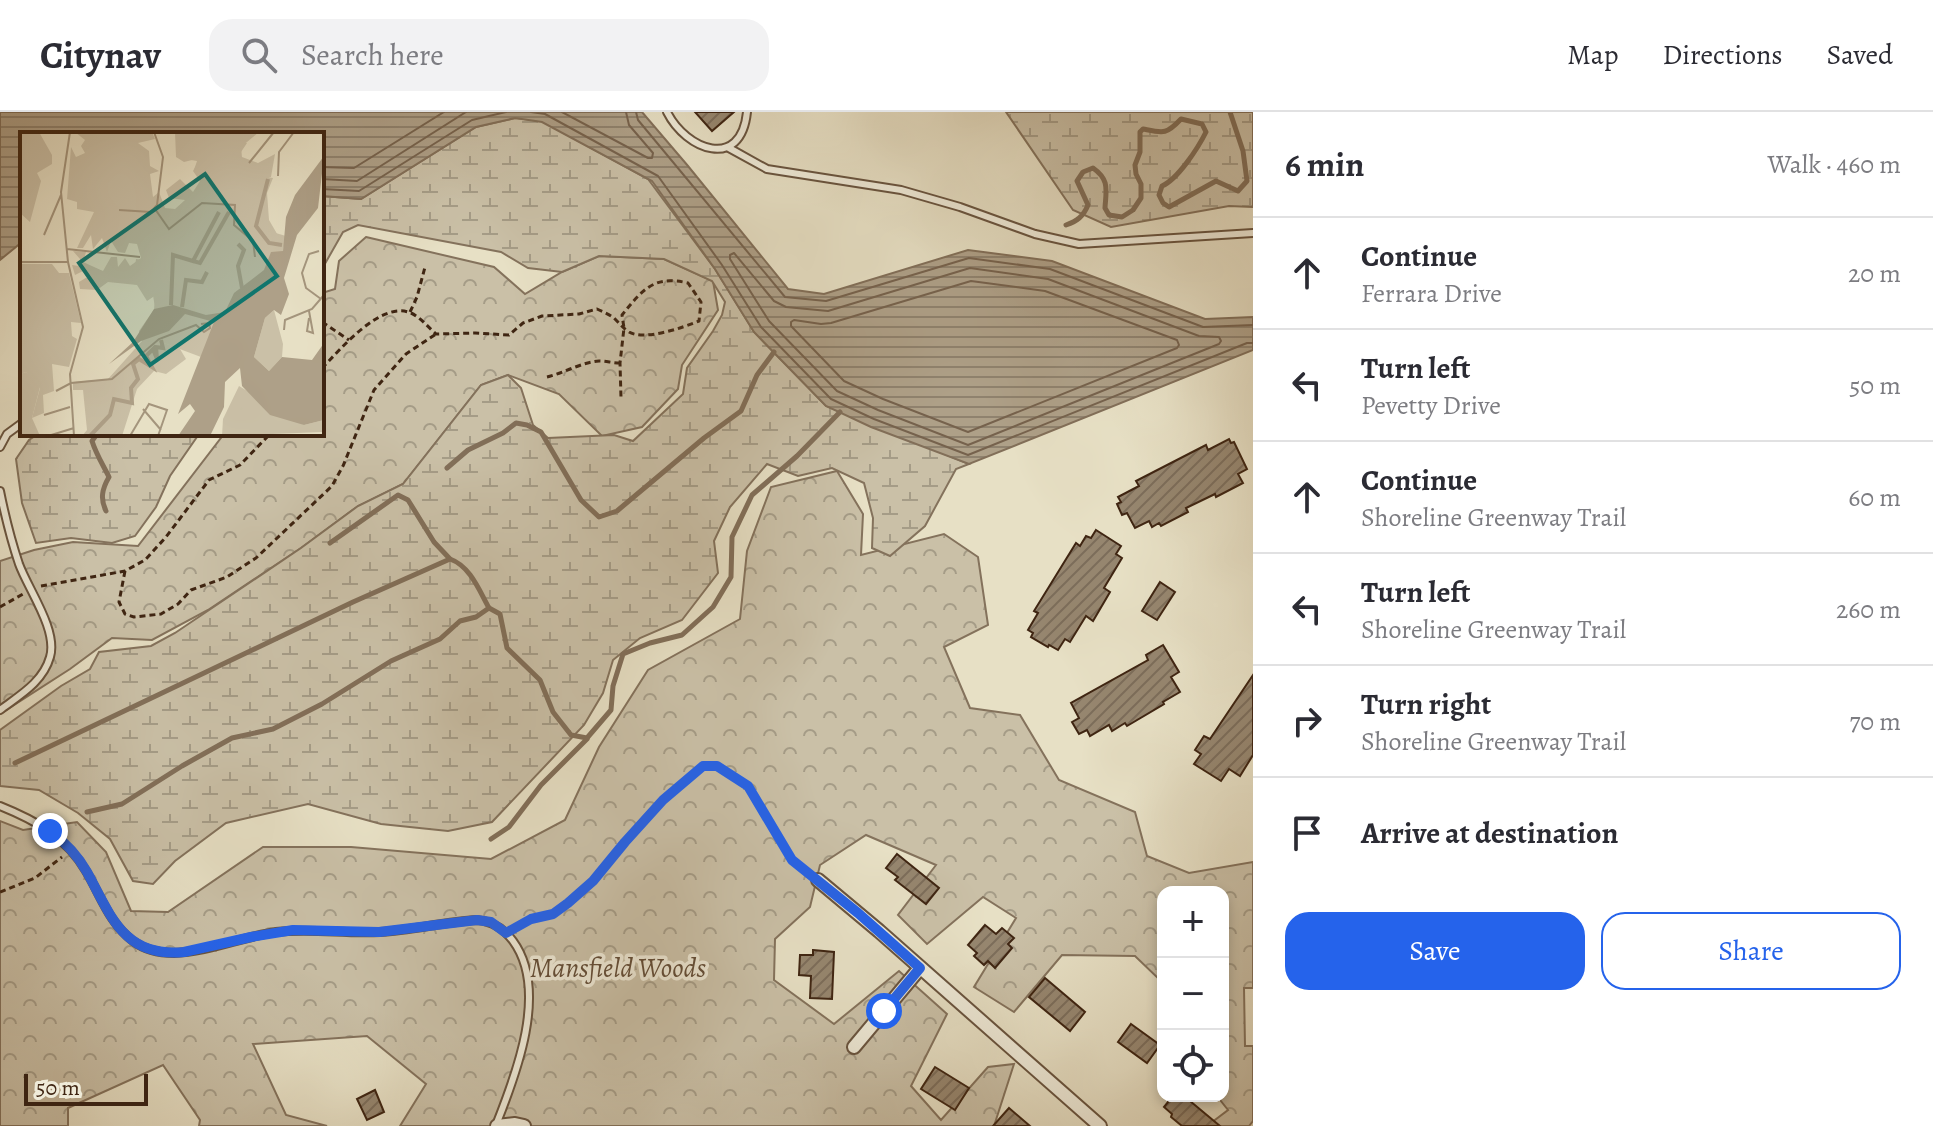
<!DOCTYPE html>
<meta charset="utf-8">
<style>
:root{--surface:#fff;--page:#f2f2f3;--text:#2b2b33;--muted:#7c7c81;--line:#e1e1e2;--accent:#2563eb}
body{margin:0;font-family:Alegreya,serif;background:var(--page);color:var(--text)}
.controls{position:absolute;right:24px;bottom:24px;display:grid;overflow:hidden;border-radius:16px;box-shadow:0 4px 12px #0003}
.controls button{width:72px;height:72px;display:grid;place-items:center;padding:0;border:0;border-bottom:2px solid var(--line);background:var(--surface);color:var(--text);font:40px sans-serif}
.scale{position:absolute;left:24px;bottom:20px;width:124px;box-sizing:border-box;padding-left:8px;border:4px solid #3f2512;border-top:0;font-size:22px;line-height:28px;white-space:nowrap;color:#3f2512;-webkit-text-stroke:6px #efebd9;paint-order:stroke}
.stop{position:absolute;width:24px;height:24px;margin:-18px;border:6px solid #2563eb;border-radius:50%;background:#fff}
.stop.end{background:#2563eb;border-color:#fff;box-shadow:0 2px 8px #0008}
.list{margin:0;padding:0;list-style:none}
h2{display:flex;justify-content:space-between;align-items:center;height:104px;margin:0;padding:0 32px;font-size:34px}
h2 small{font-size:26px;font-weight:400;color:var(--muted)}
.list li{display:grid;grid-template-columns:52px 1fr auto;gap:24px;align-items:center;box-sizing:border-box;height:112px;padding:0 32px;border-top:2px solid var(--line)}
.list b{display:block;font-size:30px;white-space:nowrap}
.list p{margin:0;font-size:26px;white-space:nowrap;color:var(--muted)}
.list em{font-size:26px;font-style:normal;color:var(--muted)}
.actions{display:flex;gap:16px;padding:24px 32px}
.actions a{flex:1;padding:18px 0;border:2px solid var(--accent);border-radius:24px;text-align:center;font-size:28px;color:var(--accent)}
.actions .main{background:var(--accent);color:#fff}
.icon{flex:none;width:44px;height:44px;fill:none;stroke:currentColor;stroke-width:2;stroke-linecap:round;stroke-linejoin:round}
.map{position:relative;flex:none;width:1253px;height:1014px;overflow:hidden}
header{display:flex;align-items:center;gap:48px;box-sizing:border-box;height:112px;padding:0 40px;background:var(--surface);border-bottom:2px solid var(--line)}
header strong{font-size:38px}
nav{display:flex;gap:44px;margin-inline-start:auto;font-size:28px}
.search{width:560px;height:72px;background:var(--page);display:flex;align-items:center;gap:20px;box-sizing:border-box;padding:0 28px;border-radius:24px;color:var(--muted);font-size:30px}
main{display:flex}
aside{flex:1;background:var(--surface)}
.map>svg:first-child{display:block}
.forest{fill:url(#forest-crowns);stroke:#84725c;stroke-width:2}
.wetland{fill:url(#wetland-marsh);stroke:#84725c;stroke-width:2}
.water{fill:url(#water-rules);stroke:#826f59;stroke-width:2}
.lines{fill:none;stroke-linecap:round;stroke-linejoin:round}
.shore{stroke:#76624d;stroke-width:2}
.stream{stroke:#826f59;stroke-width:5}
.building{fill:url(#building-hatch);stroke:#3f2512;stroke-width:2}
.service-casing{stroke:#69543f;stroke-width:10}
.minor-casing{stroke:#69543f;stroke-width:16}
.path{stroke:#3f2512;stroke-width:3;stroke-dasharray:6 4;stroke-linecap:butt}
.service{stroke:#efebd9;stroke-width:6}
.minor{stroke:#efebd9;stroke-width:12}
.route{stroke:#2563eb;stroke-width:10}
.labels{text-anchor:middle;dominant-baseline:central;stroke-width:7;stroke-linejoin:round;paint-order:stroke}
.park-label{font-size:28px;font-style:italic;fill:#624c37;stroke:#efebd9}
.inset-river{fill:none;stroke:#aea088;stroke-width:4}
.inset-road{fill:none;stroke:#a4957d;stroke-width:2}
.view{fill:#0f766e;fill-opacity:0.15;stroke:#0f766e;stroke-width:4}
.inset-edge{fill:none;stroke:#3f2512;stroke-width:4}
</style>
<header>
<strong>Citynav</strong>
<div class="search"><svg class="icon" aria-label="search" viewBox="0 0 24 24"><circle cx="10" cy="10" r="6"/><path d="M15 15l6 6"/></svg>Search here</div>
<nav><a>Map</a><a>Directions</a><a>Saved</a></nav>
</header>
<main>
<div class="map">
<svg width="1253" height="1014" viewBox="0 0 1253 1014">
<defs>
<pattern id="forest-crowns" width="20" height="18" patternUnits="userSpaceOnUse" patternTransform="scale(2)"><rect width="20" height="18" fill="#cac0a7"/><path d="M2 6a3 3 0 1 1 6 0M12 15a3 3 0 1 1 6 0" fill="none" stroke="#a59c87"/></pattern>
<pattern id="wetland-marsh" width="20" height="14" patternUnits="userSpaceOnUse" patternTransform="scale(2)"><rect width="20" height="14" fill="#cac0a7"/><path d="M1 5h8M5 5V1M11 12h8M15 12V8" fill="none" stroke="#a59c87"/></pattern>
<pattern id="water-rules" width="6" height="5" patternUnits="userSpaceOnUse" patternTransform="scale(2)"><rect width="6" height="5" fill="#aea088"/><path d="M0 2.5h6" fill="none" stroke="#8f826e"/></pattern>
<pattern id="building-hatch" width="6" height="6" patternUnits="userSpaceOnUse" patternTransform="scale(2)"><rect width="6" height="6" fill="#96866f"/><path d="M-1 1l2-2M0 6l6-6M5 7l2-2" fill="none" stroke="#7c6d5a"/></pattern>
</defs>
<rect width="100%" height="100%" fill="#e7e0c5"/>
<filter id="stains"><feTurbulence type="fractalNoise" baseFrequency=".0025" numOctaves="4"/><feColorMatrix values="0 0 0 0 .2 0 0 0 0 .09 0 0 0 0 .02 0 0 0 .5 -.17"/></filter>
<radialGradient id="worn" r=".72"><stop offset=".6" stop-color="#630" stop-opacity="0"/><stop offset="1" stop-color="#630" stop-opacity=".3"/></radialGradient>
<g class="forest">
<polygon points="366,125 494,155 525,182 562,160 599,144 664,147 713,169 718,198 682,253 678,277 642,315 602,324 559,282 508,263 481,273 403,372 358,394 301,436 208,498 152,528 112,526 70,557 0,602 0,449 34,438 73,430 138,434 224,322 322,322 322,181 335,177 339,149"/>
<polygon points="837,359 863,402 861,443 944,422 978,445 988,513 944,535 970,596 1020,603 1059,668 1135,700 1147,744 1189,761 1253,750 1253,876 1244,876 1245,934 1253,934 1253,1009 1249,1014 1207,1014 1228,998 1217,984 1223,984 1223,780 1163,780 1163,871 1135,844 1062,843 1014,900 974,875 1016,806 983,785 927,832 898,803 936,753 866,723 820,753 810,795 775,827 774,868 834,912 899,859 947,902 911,974 941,1008 988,955 1014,952 994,1014 400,1014 426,972 367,924 253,932 286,1003 327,1014 199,1014 200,1008 163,953 68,996 68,1014 0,1014 0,709 23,718 77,710 106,740 131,799 168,800 263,735 351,735 491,747 565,708 599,635 648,558 740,507 747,439 771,375"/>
</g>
<g class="wetland">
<polygon points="1006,0 1253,0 1253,95 1229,94 1111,115 1073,98"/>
<polygon points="515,6 542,9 648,67 715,157 754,220 826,294 969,352 956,357 925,414 890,444 872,436 873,406 864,371 832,356 798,364 767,352 730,395 714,429 718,461 682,508 640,526 613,548 603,581 584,613 492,710 448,719 381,712 308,692 226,711 175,749 153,772 133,769 110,727 78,701 39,678 0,674 0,618 61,574 90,557 99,540 151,534 175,521 301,436 358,394 403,372 481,273 508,263 521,276 533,313 548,326 614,323 633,329 683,282 687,256 713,219 722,203 725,190 712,169 664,147 599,144 562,160 528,156 501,140 358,113 343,120 322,157 322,84 361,87 476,15"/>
<polygon points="38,322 199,322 170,364 156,395 135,424 112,431 71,426 36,431 22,391 16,347 29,328"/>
</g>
<polygon class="water" points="0,0 642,0 688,54 788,177 824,182 968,138 1052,149 1205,207 1253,205 1253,238 969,352 871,315 826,294 754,220 715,157 652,69 542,10 515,6 476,15 361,87 322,84 322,22 22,22 22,130 0,148"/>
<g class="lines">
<g class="shore">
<polyline points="531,0 545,2 658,64 722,153 761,215 831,287 874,307 968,343 1247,231 1253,231"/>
<polyline points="562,0 648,46 652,46 653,41 629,13 626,0"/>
<polyline points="636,0 638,8 785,185 826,189 969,146 1050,157 1203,215 1253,213"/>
<polyline points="322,55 354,56 444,0"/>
<polyline points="322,67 357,69 466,0"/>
<polyline points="322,77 359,79 472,8 506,0"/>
<polygon points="734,141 774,189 786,195 828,199 970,156 1048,167 1199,224 1219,225 1221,229 1219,232 968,333 878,298 837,279 769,209 730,147 730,143"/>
<polygon points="971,169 1045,179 1177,228 1179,233 1177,236 968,320 883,287 844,269 791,214 791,210 794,208 821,212 831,211"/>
</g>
<g class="stream">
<path d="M1066 113C1077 109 1083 105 1088 93L1077 69 1083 60 1093 56C1110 68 1106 78 1105 96L1109 103 1122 105 1133 98 1141 86V72L1136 62 1135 53 1140 40V20L1143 17C1163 21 1166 23 1181 7L1202 12 1206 20C1198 36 1178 67 1162 74L1159 83 1163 91 1169 95 1216 69 1238 79 1247 69 1243 39 1230 0"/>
<path d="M97 322 92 329C96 342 103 353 109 365 102 377 100 387 106 399"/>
<polyline points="447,356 468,338 503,321 516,311 527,313 541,320 581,388 599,405 617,399 704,326 741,299 757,263 774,240"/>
<polyline points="330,431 398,383 408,388 434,430 450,447"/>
<path d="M15 651 353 490 450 447C470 454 479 478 489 496"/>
<polyline points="87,700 122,692 182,654 232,626 273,617 322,592 391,549 440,527 460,509 476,505 489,496 500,502 507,536 540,568 553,600 571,623 587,626 611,598 613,574 623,542 650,531 682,523 713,495 731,465 732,425 752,383 797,344 840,300"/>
<polyline points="491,727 509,715 541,673 587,627"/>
</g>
</g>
<g class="building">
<polygon points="695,0 734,0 712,19"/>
<polygon points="1229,327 1231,331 1234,330 1247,357 1238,362 1243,371 1216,385 1215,382 1186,396 1188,400 1161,414 1159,411 1152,415 1149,409 1135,416 1127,401 1122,403 1117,392 1121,390 1118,385 1139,374 1136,369 1206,333 1208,338"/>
<polygon points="1096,418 1121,434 1116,442 1122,446 1104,476 1110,480 1093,509 1086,504 1070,530 1065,527 1058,538 1049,533 1048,535 1031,525 1033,521 1028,518 1038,501 1034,499 1076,431 1080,434 1086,424 1091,426"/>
<polygon points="1160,470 1175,480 1157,508 1142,499"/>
<polygon points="1163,533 1179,560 1171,565 1180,580 1163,590 1164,592 1127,614 1125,611 1112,619 1109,613 1090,624 1087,618 1079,622 1072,610 1079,606 1071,591 1148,548 1146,543"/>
<polygon points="1253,563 1253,643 1240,664 1229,657 1221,669 1194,652 1201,642 1195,638 1204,624 1210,627"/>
<polygon points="897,742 939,776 926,792 895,768 898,765 886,756"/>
<polygon points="985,813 996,822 1002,816 1014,826 1008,832 1012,836 995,856 988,849 984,853 974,844 977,841 968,833"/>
<polygon points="813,838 834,840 832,887 810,886 811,864 799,863 800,843 813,843"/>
<polygon points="1045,866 1085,900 1070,919 1029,885"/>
<polygon points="1131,912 1160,933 1147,951 1118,930"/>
<polygon points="935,955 969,976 955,998 921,977"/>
<polygon points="375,978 384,1000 367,1008 357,987"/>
<polygon points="1173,984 1184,984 1220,1014 1182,1014 1171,1005 1172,1002 1164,995"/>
<polygon points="1009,996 1030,1014 993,1014"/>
</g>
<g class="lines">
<g class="service-casing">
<g id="service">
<path d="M667 0C686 38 741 59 747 0"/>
<polyline points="729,36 767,57 901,78 960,95 1035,122 1079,132 1253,121"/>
<polyline points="0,335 7,322 22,311"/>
<path d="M0 379C5 404 11 428 19 452 28 477 58 518 50 545 43 570 20 583 0 598"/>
<path d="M0 694C35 708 66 725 86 759 101 784 109 811 133 829 145 838 160 841 174 841 208 840 242 825 276 820 311 816 345 822 380 820 413 818 444 810 477 808 492 809 504 817 513 829 549 878 516 963 496 1013"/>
</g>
</g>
<g class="minor-casing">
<g id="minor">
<polyline points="818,768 879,819 1100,1014"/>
<polyline points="854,935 920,856"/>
<polyline points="497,1014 515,1012 524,1014"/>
</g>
</g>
<g class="path">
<polyline points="410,200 417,185 425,155"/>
<polyline points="322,210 349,228"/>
<path d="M322 256C341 237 381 188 411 201 420 205 429 216 436 222L475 221 509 223 523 211 542 204 579 202 597 197C603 200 609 202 614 206 619 211 623 216 629 220 644 229 682 216 699 209L701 190 688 171C654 163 643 177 622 203L624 216 620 251 621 286"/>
<path d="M547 265C564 261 582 250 599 249 606 249 613 251 620 251"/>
<polyline points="125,459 119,490 125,502 134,505 161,502 178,492 191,478 227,465 256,446 332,374 343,354 374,278 406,242 436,222"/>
<polyline points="41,474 125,459 145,448 166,425 209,368 240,353 270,322"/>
<polyline points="0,495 23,482"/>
<polyline points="0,780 35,766 62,745"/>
<path d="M514 816 531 807 553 802 593 769 625 730 663 688 703 654C759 654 762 718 794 749 798 754 804 757 809 761"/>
</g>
<use href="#service" class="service"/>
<use href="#minor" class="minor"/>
</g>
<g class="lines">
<path class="route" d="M50 719C65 730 78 744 87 760 111 804 124 846 184 840L251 825 293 818 379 820 477 808 491 810 506 821 531 807 553 802 568 791 593 769 625 730 663 688 703 654H717L748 674 792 748 858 801 920 856 884 899"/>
</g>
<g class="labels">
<g class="park-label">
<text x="618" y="856">Mansfield Woods</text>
</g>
</g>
<g transform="translate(20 20)">
<rect width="304" height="304" fill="#e7e0c5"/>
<path d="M214 10 227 11 215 29 238 43H250L235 95 266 104 263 119 195 191 181 225 141 210 70 304H62L67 298 63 258H53V250L88 247 122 209 119 199 135 176 133 163 114 142 116 127 123 128 153 81 182 53 174 38 177 29 165 27Z" fill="#cac0a7"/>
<path d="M0 0H19L32 23V32L17 41 21 49 10 90 0 81ZM55 0H132L135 7 118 11 129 19 130 34 139 39 130 42 133 65 139 60 145 76 155 77 165 68 149 66 146 58 160 47 173 60 180 49 173 39 180 26 164 30 156 25 155 0H239L221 15 222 25 238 31 255 22 251 45 239 48 227 97 212 110 211 158 191 163 180 177 171 175 170 158 189 151 190 135 218 73 199 78 187 73 178 89 155 104 146 145 153 161 147 167 139 161 127 169 117 153 88 150 77 158 60 157 59 150 69 144 65 138 55 143 52 133 59 134 60 127 53 119 66 120 63 130 83 139 91 125H97L98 135 105 126 110 134 121 126 117 112 109 111 105 121 98 120 91 109 87 120 82 106 73 117 71 103 63 116H57L74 80 57 77V70L47 67 51 15 56 25 65 21 61 14 65 8ZM0 132H32L39 141H49L61 191 51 190 52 204 57 207 49 235 32 232 34 259 23 263 24 281 12 286 20 256 6 240 0 242ZM254 178 263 212 262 225 249 239 234 225 245 186Z" fill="#cac0a7"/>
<path d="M246 45 253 46 247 61 249 88 263 112 235 107 228 101 240 49ZM213 75 189 151 178 150 168 164 173 178 213 158V111L223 103 231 111 227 151 208 176 187 183 153 173 134 177 136 162 144 168 155 163 157 107 177 96 187 77ZM142 210 160 217 166 227 146 242 134 239 117 257 102 304H66L79 271 107 254 106 240 113 230ZM6 240 21 251 12 286 20 304H0V242ZM219 254 284 293 304 288 302 300 202 304 203 287Z" fill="#cac0a7"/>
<path d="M304 24 298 76 277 103 264 146 269 162 261 183 254 178 245 186 234 225 249 239 262 225 292 228 304 211V288L284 293 250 283 222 254 220 236 205 250 204 275 190 304H158L175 279 170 272 158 282 194 190 165 182 149 199 121 209 89 232 113 210 134 177 153 173 186 183 205 180 214 161 244 138 251 120 263 119 266 85 275 63Z" fill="#aea088"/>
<path class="inset-river" d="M248 47 236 94 249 111 262 113M218 112 224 118 218 134 222 156M173 129 180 131 209 80M151 173 153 123 173 129 199 80M162 175 166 148 182 150 187 140M70 304 90 283 94 267 112 271 111 256 118 247 113 232 119 227 132 235 126 224 133 217 137 227 136 215 143 216 141 208"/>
<path class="inset-road" d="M50 0 41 60 48 130 63 195 50 242 54 304M229 31 254 0M258 44 259 20 274 0M135 77 149 97 182 71 215 73 214 93 233 109 235 125M99 78 131 80 137 73 143 25 134 0M24 103 41 63M47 117 120 125M299 119 289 122 282 141 286 156 301 167M0 130H48M289 186 287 199 293 201 289 179M264 198 265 188 292 177 304 163M36 259 51 251 92 247 139 207 176 193 184 200 190 196 189 191 181 192M123 277 141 298M24 283 50 275M28 304 54 296M110 304 129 272 147 278 138 304"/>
<path class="view" d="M185 42 257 144 130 233 59 131Z"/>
<rect width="304" height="304" class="inset-edge"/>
</g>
<rect width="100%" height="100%" filter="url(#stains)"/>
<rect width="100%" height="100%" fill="url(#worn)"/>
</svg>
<div class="controls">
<button>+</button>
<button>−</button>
<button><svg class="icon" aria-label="locate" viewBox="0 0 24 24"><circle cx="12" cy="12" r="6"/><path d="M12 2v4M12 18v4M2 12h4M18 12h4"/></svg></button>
</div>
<div class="scale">50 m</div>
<div class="stop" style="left:884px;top:899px"></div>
<div class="stop end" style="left:50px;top:719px"></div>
</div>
<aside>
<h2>6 min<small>Walk · 460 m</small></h2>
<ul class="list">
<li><svg class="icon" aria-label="ahead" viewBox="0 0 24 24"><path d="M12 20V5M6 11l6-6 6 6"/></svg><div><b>Continue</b><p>Ferrara Drive</p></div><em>20 m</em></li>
<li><svg class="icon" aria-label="left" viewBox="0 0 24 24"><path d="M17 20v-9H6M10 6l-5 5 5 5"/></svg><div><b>Turn left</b><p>Pevetty Drive</p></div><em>50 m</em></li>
<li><svg class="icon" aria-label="ahead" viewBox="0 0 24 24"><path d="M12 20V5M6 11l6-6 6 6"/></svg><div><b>Continue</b><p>Shoreline Greenway Trail</p></div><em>60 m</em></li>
<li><svg class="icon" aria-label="left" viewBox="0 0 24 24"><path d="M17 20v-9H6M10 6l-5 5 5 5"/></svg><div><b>Turn left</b><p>Shoreline Greenway Trail</p></div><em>260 m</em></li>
<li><svg class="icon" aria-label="right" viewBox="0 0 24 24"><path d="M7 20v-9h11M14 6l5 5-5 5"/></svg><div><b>Turn right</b><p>Shoreline Greenway Trail</p></div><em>70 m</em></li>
<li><svg class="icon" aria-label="arrive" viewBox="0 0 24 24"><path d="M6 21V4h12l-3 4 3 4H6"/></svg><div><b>Arrive at destination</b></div></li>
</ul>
<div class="actions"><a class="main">Save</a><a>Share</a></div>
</aside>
</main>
